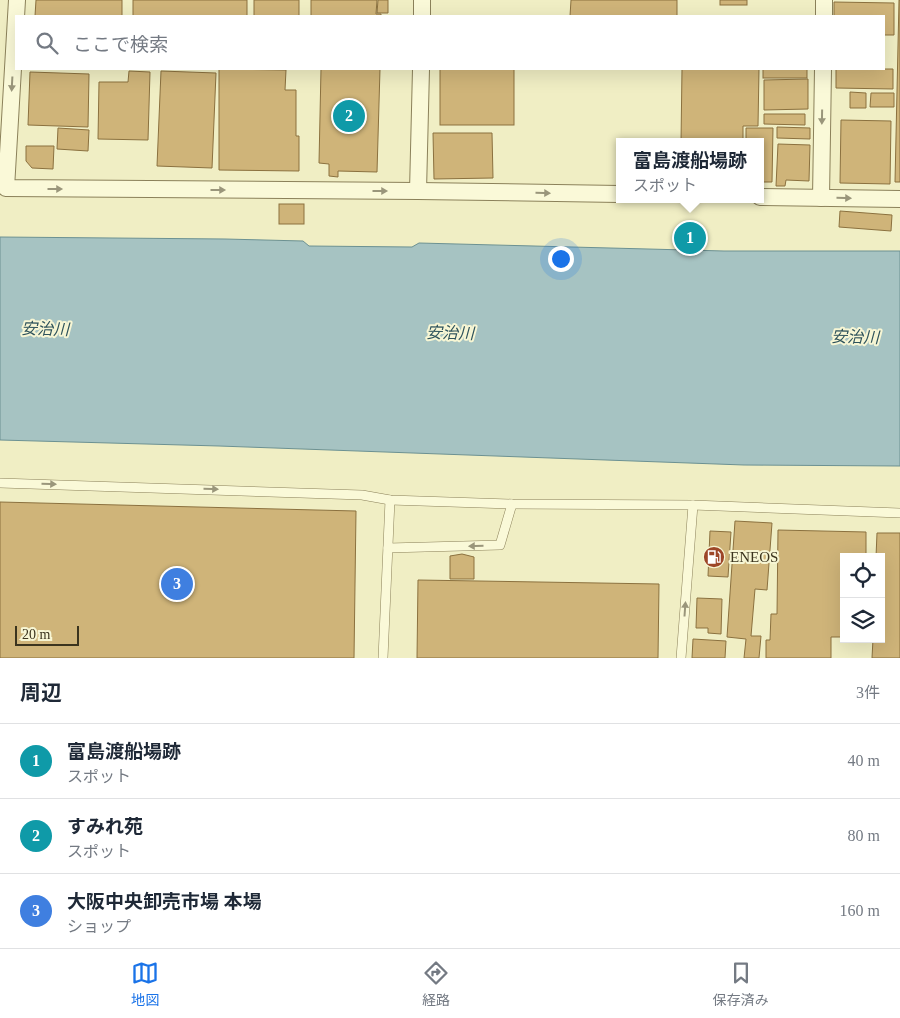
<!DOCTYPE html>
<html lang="ja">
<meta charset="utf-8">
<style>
:root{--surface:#fff;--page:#f6f6f7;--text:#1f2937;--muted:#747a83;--line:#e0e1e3;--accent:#1a73e8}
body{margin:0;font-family:"Times New Roman","Noto Sans JP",serif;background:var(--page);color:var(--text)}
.controls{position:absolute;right:15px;bottom:15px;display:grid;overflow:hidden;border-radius:0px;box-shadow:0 5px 20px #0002}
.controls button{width:45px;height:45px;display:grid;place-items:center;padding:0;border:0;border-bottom:1px solid var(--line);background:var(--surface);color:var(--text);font:25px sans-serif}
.scale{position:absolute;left:15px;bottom:12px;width:64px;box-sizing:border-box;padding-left:5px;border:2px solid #3b341e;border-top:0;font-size:14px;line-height:18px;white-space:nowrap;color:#3b341e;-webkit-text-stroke:4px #f7f6d4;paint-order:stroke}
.you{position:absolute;left:560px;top:258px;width:18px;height:18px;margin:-12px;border:4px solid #fff;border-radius:50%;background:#1a73e8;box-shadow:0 0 0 8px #1a73e833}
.badge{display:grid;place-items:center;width:32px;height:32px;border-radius:50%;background:var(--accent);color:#fff;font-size:16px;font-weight:700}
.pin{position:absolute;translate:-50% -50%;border:2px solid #fff;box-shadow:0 1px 5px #0006}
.popup{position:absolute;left:616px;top:138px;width:148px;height:65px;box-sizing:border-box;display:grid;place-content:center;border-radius:0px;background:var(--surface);filter:drop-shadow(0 1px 4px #0005);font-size:16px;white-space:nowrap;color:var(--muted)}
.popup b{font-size:19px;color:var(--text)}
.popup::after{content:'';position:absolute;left:50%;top:100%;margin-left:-10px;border:10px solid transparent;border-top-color:var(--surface)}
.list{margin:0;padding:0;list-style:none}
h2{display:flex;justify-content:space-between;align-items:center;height:65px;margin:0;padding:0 20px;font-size:21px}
h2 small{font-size:16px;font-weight:400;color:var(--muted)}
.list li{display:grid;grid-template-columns:32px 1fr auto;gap:15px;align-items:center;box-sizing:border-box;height:75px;padding:0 20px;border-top:1px solid var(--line)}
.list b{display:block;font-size:19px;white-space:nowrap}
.list p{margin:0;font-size:16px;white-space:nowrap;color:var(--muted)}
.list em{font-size:16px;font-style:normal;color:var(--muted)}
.icon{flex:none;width:28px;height:28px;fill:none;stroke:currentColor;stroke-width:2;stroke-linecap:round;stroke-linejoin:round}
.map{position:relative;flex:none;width:900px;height:658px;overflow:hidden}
.search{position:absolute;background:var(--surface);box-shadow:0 5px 20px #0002;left:15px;right:15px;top:15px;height:55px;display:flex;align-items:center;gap:12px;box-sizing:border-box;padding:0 18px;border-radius:0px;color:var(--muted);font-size:19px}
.sheet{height:290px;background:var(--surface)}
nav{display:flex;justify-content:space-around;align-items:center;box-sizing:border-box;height:70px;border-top:1px solid var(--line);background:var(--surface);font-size:14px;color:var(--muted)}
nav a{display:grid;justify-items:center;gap:2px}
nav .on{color:var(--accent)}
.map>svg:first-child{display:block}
.water{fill:#a6c3c2;stroke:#6c9192}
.building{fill:#cfb479;stroke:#8b713f}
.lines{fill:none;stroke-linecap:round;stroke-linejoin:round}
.service-casing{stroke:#8b815a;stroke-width:10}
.minor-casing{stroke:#8b815a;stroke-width:18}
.service{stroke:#faf9d8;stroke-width:9}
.minor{stroke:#faf9d8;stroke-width:16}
.oneway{fill:#9a967b}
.labels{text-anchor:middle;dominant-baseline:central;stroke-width:4;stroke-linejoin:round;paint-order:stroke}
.poi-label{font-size:15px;fill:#3b341e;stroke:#f7f6d4;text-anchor:start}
.water-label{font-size:16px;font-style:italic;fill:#2d525b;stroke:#f7f6d4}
</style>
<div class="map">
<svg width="900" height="658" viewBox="0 0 900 658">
<rect width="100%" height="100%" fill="#f0eec4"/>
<polygon class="water" points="0,237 225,239 303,241 309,246 412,247 419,243 724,251 900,251 900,466 744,465 219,446 0,440"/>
<g class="building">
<polygon points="36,0 122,0 122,16 35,16"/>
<rect x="133" y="0" width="114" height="16"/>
<rect x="254" y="0" width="45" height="16"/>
<polygon points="311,0 377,0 376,14 381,14 381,16 311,16"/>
<polygon points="378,0 388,0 388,13 377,13"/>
<polygon points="571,0 677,0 677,16 570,16"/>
<rect x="720" y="0" width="27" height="5"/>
<polygon points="899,0 900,0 900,182 895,182"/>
<polygon points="834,2 894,3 894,35 884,35 884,16 834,16"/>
<polygon points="219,69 286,70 285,90 296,90 296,136 299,136 299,171 219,170"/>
<polygon points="321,69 380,69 377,172 338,171 338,177 329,176 329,164 319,163"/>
<rect x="440" y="69" width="74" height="56"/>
<polygon points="682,69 759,69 758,126 743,126 743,142 681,142"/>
<rect x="763" y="69" width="44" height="9"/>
<polygon points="836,69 893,69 893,89 836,88"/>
<polygon points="129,71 150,72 148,140 98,139 99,82 128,82"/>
<polygon points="161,71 216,73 212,168 157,166"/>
<polygon points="30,72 89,74 88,127 28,125"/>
<polygon points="808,79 808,109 764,110 764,80"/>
<polygon points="850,92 866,93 866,108 850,108"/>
<polygon points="871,93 894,93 894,107 870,107"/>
<polygon points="764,114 805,114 805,125 764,124"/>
<polygon points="841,120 891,121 890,184 840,183"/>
<polygon points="777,127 810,128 810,139 777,138"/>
<polygon points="58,128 89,130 88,151 57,149"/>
<polygon points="746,128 773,128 772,182 760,182 760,142 746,142"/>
<polygon points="433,133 492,133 493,178 434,179"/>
<polygon points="778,144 810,145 809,181 786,180 785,186 776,186"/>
<polygon points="26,146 54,146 53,169 32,168 26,161"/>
<rect x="279" y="204" width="25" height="20"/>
<polygon points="840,211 892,215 891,231 839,227"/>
<polygon points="0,502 356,511 354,658 0,658"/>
<polygon points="735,521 772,523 767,590 755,589 751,636 761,636 759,658 744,658 746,639 727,637"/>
<polygon points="778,530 866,532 866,557 844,557 844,637 831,637 831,658 766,658 766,640 770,640 771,614 777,614"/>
<polygon points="710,531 731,532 728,577 708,576"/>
<polygon points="877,533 900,533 900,658 872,658 873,639 881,639 881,557 876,557"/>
<polygon points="462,554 474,557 474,579 450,579 450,556"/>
<polygon points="418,580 659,584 658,658 417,658"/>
<polygon points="697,598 722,599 721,634 708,633 708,628 696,628"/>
<polygon points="693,639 726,641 725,658 692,658"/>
</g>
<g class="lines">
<g class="service-casing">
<g id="service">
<polyline points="0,483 362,495 390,500 512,504 693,505 900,513"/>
<polyline points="388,548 500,545 512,504"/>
<polyline points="383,658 390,500"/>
<polyline points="681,658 693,505"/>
</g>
</g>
<g class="minor-casing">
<g id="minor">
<polyline points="17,0 6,188 418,191 620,194"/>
<polyline points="422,16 422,0"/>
<polyline points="824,16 824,0"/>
<polyline points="418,191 421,69"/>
<polyline points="760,197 900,199"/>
<polyline points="821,198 823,69"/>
</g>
</g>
<use href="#service" class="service"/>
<use href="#minor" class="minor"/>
</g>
<defs><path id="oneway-solid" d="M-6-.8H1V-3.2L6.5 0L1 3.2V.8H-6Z" transform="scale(1.25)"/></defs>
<g class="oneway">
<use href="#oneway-solid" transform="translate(12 84) rotate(93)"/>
<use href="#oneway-solid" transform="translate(822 117) rotate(91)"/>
<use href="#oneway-solid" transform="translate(55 189)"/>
<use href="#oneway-solid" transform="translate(218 190)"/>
<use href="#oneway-solid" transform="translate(380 191)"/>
<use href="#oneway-solid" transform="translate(543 193) rotate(1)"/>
<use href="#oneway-solid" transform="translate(844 198) rotate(1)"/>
<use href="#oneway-solid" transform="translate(49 484) rotate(2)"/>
<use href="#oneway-solid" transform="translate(211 489) rotate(2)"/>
<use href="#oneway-solid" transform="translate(476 546) rotate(179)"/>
<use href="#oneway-solid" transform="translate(685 609) rotate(-86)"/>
</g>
<defs>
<g id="fuel-disc" transform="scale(1.125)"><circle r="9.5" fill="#9d4628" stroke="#f7f6d4"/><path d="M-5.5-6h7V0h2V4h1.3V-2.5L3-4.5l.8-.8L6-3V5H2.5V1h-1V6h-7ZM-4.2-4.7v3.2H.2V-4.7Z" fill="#fff"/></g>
</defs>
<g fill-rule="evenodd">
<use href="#fuel-disc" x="714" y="557"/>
</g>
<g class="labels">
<g class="poi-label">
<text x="730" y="557">ENEOS</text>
</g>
<g class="water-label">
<text transform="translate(45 329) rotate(1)">安治川</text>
<text transform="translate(450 333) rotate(1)">安治川</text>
<text transform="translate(855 337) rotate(1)">安治川</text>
</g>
</g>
</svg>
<div class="controls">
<button><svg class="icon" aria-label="locate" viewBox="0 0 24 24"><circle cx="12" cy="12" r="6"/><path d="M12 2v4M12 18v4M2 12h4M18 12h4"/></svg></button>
<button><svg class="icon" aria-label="layers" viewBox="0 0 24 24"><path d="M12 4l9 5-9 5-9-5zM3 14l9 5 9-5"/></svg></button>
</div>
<div class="scale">20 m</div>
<div class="you"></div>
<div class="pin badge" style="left:690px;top:238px;background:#0f9aa8">1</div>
<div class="popup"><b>富島渡船場跡</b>スポット</div>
<div class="pin badge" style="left:349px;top:116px;background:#0f9aa8">2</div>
<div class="pin badge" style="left:177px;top:584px;background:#3f7fe0">3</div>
<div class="search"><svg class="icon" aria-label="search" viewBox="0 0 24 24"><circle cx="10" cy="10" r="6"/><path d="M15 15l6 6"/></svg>ここで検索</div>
</div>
<section class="sheet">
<h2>周辺<small>3件</small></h2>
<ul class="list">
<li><span class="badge" style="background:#0f9aa8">1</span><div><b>富島渡船場跡</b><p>スポット</p></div><em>40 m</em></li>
<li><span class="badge" style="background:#0f9aa8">2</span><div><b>すみれ苑</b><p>スポット</p></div><em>80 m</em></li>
<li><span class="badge" style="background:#3f7fe0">3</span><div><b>大阪中央卸売市場 本場</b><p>ショップ</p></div><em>160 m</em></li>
</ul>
</section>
<nav>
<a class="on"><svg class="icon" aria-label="map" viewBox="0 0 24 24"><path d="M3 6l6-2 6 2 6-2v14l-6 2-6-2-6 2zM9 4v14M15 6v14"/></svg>地図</a>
<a><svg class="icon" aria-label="directions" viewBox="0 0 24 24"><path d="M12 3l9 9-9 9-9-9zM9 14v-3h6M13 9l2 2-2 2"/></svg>経路</a>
<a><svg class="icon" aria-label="saved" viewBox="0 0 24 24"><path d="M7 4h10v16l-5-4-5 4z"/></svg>保存済み</a>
</nav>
